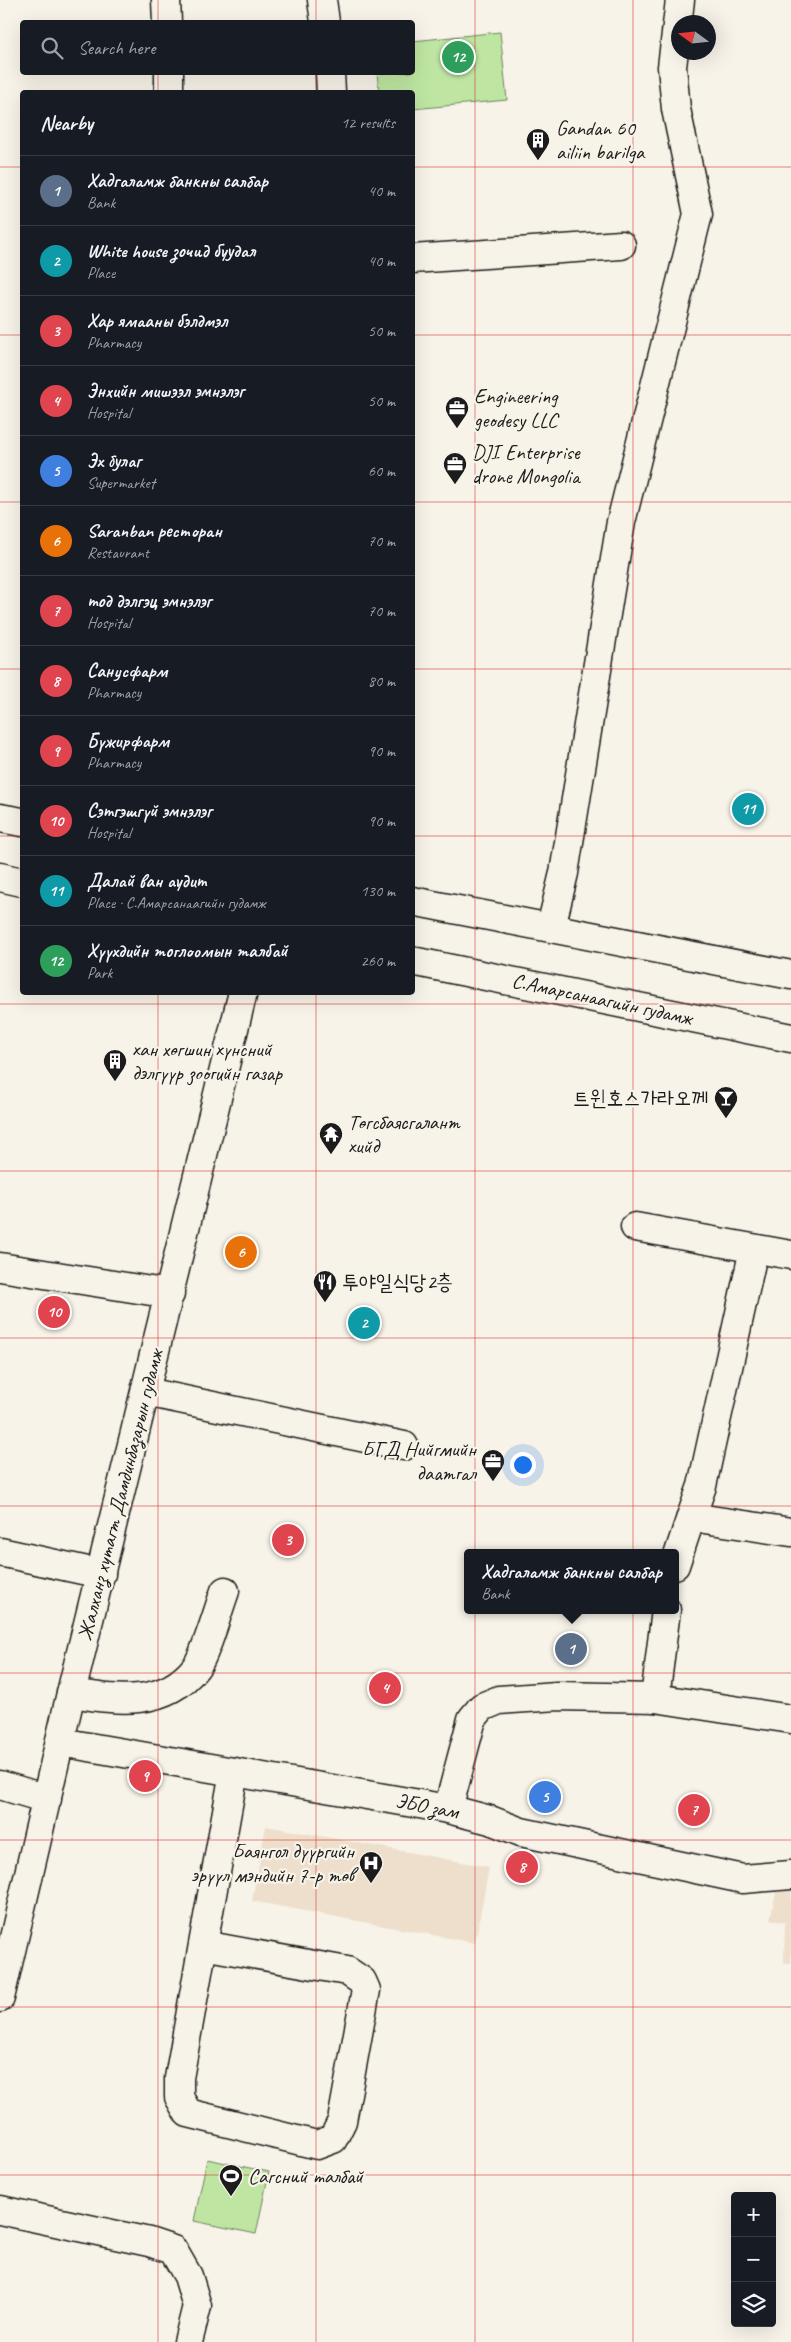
<!DOCTYPE html>
<meta charset="utf-8">
<style>
:root{--surface:#171b24;--page:#20242c;--text:#f1f3f6;--muted:#9ea1a6;--line:#363941;--accent:#7c3aed}
body{margin:0;font-family:Caveat,"Poor Story",sans-serif;background:var(--page);color:var(--text)}
.controls{position:absolute;right:15px;bottom:15px;display:grid;overflow:hidden;border-radius:5px;box-shadow:0 5px 20px #0002}
.controls button{width:45px;height:45px;display:grid;place-items:center;padding:0;border:0;border-bottom:1px solid var(--line);background:var(--surface);color:var(--text);font:25px sans-serif}
.compass{position:absolute;left:671px;top:15px;width:45px;height:45px;border-radius:50%;background:var(--surface);box-shadow:0 5px 20px #0002;rotate:285deg}
.you{position:absolute;left:522px;top:1464px;width:18px;height:18px;margin:-12px;border:4px solid #fff;border-radius:50%;background:#1a73e8;box-shadow:0 0 0 8px #1a73e833}
.badge{display:grid;place-items:center;width:32px;height:32px;border-radius:50%;background:var(--accent);color:#fff;font-size:16px;font-weight:700}
.pin{position:absolute;translate:-50% -50%;border:2px solid #fff;box-shadow:0 1px 5px #0006}
.popup{position:absolute;left:464px;top:1549px;width:215px;height:65px;box-sizing:border-box;display:grid;place-content:center;border-radius:5px;background:var(--surface);filter:drop-shadow(0 1px 4px #0005);font-size:16px;white-space:nowrap;color:var(--muted)}
.popup b{font-size:19px;color:var(--text)}
.popup::after{content:'';position:absolute;left:50%;top:100%;margin-left:-10px;border:10px solid transparent;border-top-color:var(--surface)}
.list{margin:0;padding:0;list-style:none}
h2{display:flex;justify-content:space-between;align-items:center;height:65px;margin:0;padding:0 20px;font-size:21px}
h2 small{font-size:16px;font-weight:400;color:var(--muted)}
.list li{display:grid;grid-template-columns:32px 1fr auto;gap:15px;align-items:center;box-sizing:border-box;height:70px;padding:0 20px;border-top:1px solid var(--line)}
.list b{display:block;font-size:19px;white-space:nowrap}
.list p{margin:0;font-size:16px;white-space:nowrap;color:var(--muted)}
.list em{font-size:16px;font-style:normal;color:var(--muted)}
.icon{flex:none;width:28px;height:28px;fill:none;stroke:currentColor;stroke-width:2;stroke-linecap:round;stroke-linejoin:round}
.map{position:relative;flex:none;width:791px;height:2342px;overflow:hidden}
.search{position:absolute;background:var(--surface);box-shadow:0 5px 20px #0002;left:20px;top:20px;width:395px;height:55px;display:flex;align-items:center;gap:12px;box-sizing:border-box;padding:0 18px;border-radius:5px;color:var(--muted);font-size:19px}
.panel{position:absolute;background:var(--surface);box-shadow:0 5px 20px #0002;left:20px;top:90px;width:395px;height:905px;border-radius:5px}
.map>svg:first-child{display:block}
.built{fill:#eddfcb}
.green{fill:#bee6a2;stroke:#6d815f}
.lines{fill:none;stroke-linecap:round;stroke-linejoin:round}
.minor-casing{stroke:#1c1c1c;stroke-width:31}
.major-casing{stroke:#1c1c1c;stroke-width:31}
.minor{stroke:#f7f3e8;stroke-width:28}
.major{stroke:#f7f3e8;stroke-width:28}
.grid{fill:none;stroke:#d62828;stroke-width:1;stroke-opacity:0.55}
.labels{text-anchor:middle;dominant-baseline:central;stroke-width:4.5;stroke-linejoin:round;paint-order:stroke}
.poi-label{font-size:21px;fill:#1c1c1c;stroke:#f7f3e8;text-anchor:start}
.street-label{font-size:21px;fill:#1c1c1c;stroke:#f7f3e8}
</style>
<div class="map">
<svg width="791" height="2342" viewBox="0 0 791 2342">
<rect width="100%" height="100%" fill="#f7f3e8"/>
<filter id="ink" filterUnits="userSpaceOnUse"><feTurbulence type="fractalNoise" baseFrequency=".02" numOctaves="2"/><feDisplacementMap in="SourceGraphic" scale="10" xChannelSelector="R" yChannelSelector="G"/><feConvolveMatrix kernelMatrix="1 2 1 2 8 2 1 2 1" color-interpolation-filters="sRGB"/></filter>
<g filter="url(#ink)">
<g class="built">
<polygon points="266,1826 489,1867 475,1943 252,1901"/>
<polygon points="778,1884 791,1887 791,1964 784,1962 785,1923 770,1919"/>
</g>
<g class="green">
<polygon points="500,32 507,100 413,109 412,92 379,92 377,73 412,72 413,41"/>
<polygon points="207,2159 269,2172 256,2234 194,2221"/>
</g>
<g class="lines">
<g class="minor-casing">
<g id="minor">
<polyline points="166,0 167,22"/>
<polyline points="322,0 325,22"/>
<polyline points="169,72 169,92"/>
<polyline points="330,72 331,92"/>
<polyline points="412,259 621,245"/>
<polyline points="551,927 564,873 621,522 698,214 676,109 672,67 680,0"/>
<polyline points="635,1227 791,1255"/>
<polyline points="0,1267 170,1294"/>
<polyline points="146,1392 404,1446"/>
<polyline points="691,1517 702,1486 754,1249"/>
<polyline points="0,1552 101,1574"/>
<polyline points="675,1565 691,1517 791,1532"/>
<path d="M71 1693C117 1700 164 1708 196 1667 205 1656 219 1607 225 1591"/>
<polyline points="655,1698 791,1719"/>
<polyline points="60,1742 448,1809 490,1820 521,1832 743,1879 791,1875"/>
<polyline points="0,1785 47,1799"/>
<polyline points="448,1809 472,1719 482,1707 499,1700 557,1696 655,1698 666,1610"/>
<polyline points="203,1945 347,1971 362,1981 366,1990 342,2121 333,2139 317,2145 188,2113 179,2097 179,2078 234,1772"/>
<polyline points="0,2210 149,2242 173,2250 188,2276 197,2306 188,2342"/>
</g>
</g>
<g class="major-casing">
<g id="major">
<polyline points="0,818 22,822"/>
<polyline points="0,877 22,882"/>
<polyline points="412,901 791,975"/>
<polyline points="412,961 791,1038"/>
<polyline points="0,1998 71,1693 243,992"/>
</g>
</g>
<use href="#minor" class="minor"/>
<use href="#major" class="major"/>
</g>
</g>
<path class="grid" d="M158 0V22M316 0V22M475 0V2342M633 0V2342M158 72V92M316 72V92M0 167H22M412 167H791M0 335H22M412 335H791M0 502H22M412 502H791M0 669H22M412 669H791M0 836H22M412 836H791M158 992V2342M316 992V2342M0 1004H791M0 1171H791M0 1338H791M0 1506H791M0 1673H791M0 1840H791M0 2007H791M0 2175H791"/>
<defs>
<g id="building-pin" transform="scale(1.25)"><path d="M0 17L-7.5 6A9.5 9.5 0 1 1 7.5 6Z" fill="#1c1c1c" stroke="#f7f3e8"/><path d="M-4-6H4V6H1V3H-1V6H-4ZM-2.5-4.3h1.7v1.8h-1.7ZM.8-4.3h1.7v1.8H.8ZM-2.5-1h1.7V.8h-1.7ZM.8-1h1.7V.8H.8Z" fill="#fff"/></g>
<g id="office-pin" transform="scale(1.25)"><path d="M0 17L-7.5 6A9.5 9.5 0 1 1 7.5 6Z" fill="#1c1c1c" stroke="#f7f3e8"/><path d="M-6-3h4V-5.5h4V-3h4V5H-6ZM-1-4.5V-3h2v-1.5ZM-6 0V1H6V0Z" fill="#fff"/></g>
<g id="bar-pin" transform="scale(1.25)"><path d="M0 17L-7.5 6A9.5 9.5 0 1 1 7.5 6Z" fill="#1c1c1c" stroke="#f7f3e8"/><path d="M-6-5H6L.8 .8V4.5H3.5V6h-7V4.5H-.8V.8Z" fill="#fff"/></g>
<g id="temple-pin" transform="scale(1.25)"><path d="M0 17L-7.5 6A9.5 9.5 0 1 1 7.5 6Z" fill="#1c1c1c" stroke="#f7f3e8"/><path d="M0-6L5-2H3V0L6.5 2.5H4V6H1.5V3h-3V6H-4V2.5H-6.5L-3 0V-2H-5Z" fill="#fff"/></g>
<g id="restaurant-pin" transform="scale(1.25)"><path d="M0 17L-7.5 6A9.5 9.5 0 1 1 7.5 6Z" fill="#1c1c1c" stroke="#f7f3e8"/><path d="M-5-6h1v4h1v-4h1v4h1v-4h1v5L-1.5 .5V6h-2V.5L-5-1ZM5-6V6H3V1.5H1.5Q1.5-4 5-6Z" fill="#fff"/></g>
<g id="hospital-pin" transform="scale(1.25)"><path d="M0 17L-7.5 6A9.5 9.5 0 1 1 7.5 6Z" fill="#1c1c1c" stroke="#f7f3e8"/><path d="M-5-5h3v3.5h4V-5h3V5h-3V1.5h-4V5h-3Z" fill="#fff"/></g>
<g id="stadium-pin" transform="scale(1.25)"><path d="M0 17L-7.5 6A9.5 9.5 0 1 1 7.5 6Z" fill="#1c1c1c" stroke="#f7f3e8"/><path d="M0-5a6.5 5 0 1 0 0 10a6.5 5 0 1 0 0-10ZM-3.5-1.8h7v3.6h-7Z" fill="#fff"/></g>
</defs>
<g fill-rule="evenodd">
<use href="#building-pin" x="538" y="140"/>
<use href="#office-pin" x="457" y="408"/>
<use href="#office-pin" x="455" y="464"/>
<use href="#building-pin" x="115" y="1061"/>
<use href="#bar-pin" x="726" y="1098"/>
<use href="#temple-pin" x="331" y="1134"/>
<use href="#restaurant-pin" x="325" y="1282"/>
<use href="#office-pin" x="493" y="1461"/>
<use href="#hospital-pin" x="371" y="1863"/>
<use href="#stadium-pin" x="231" y="2176"/>
</g>
<g class="labels">
<g class="poi-label">
<text x="556" y="128">Gandan 60<tspan x="556" dy="24">ailiin barilga</tspan></text>
<text x="474" y="396">Engineering<tspan x="474" dy="24">geodesy LLC</tspan></text>
<text x="472" y="452">DJI Enterprise<tspan x="472" dy="24">drone Mongolia</tspan></text>
<text x="132" y="1049">хан хөгшин хүнсний<tspan x="132" dy="24">дэлгүүр зоогийн газар</tspan></text>
<text x="708" y="1098" text-anchor="end">트윈호스가라오께</text>
<text x="348" y="1122">Төгсбаясгалант<tspan x="348" dy="24">хийд</tspan></text>
<text x="342" y="1282">투야일식당2층</text>
<text x="476" y="1449" text-anchor="end">БГД Нийгмийн<tspan x="476" dy="24">даатгал</tspan></text>
<text x="354" y="1851" text-anchor="end">Баянгол дүүргийн<tspan x="354" dy="24">эрүүл мэндийн 7-р төв</tspan></text>
<text x="248" y="2176">Сагсний талбай</text>
</g>
<g class="street-label">
<text transform="translate(602 999) rotate(12)">С.Амарсанаагийн гудамж</text>
<text transform="translate(120 1495) rotate(-76)">Жалханз хутагт Дамдинбазарын гудамж</text>
<text transform="translate(427 1806) rotate(11)">ЭБО зам</text>
</g>
</g>
</svg>
<div class="controls">
<button>+</button>
<button>−</button>
<button><svg class="icon" aria-label="layers" viewBox="0 0 24 24"><path d="M12 4l9 5-9 5-9-5zM3 14l9 5 9-5"/></svg></button>
</div>
<svg class="compass" viewBox="-18 -18 36 36"><path d="M0-13l5 13h-10z" fill="#e53935"/><path d="M0 13l5-13h-10z" fill="#9ea1a6"/></svg>
<div class="you"></div>
<div class="pin badge" style="left:571px;top:1649px;background:#5c6f8a">1</div>
<div class="popup"><b>Хадгаламж банкны салбар</b>Bank</div>
<div class="pin badge" style="left:364px;top:1323px;background:#0f9aa8">2</div>
<div class="pin badge" style="left:288px;top:1540px;background:#e0444e">3</div>
<div class="pin badge" style="left:385px;top:1688px;background:#e0444e">4</div>
<div class="pin badge" style="left:545px;top:1797px;background:#3f7fe0">5</div>
<div class="pin badge" style="left:241px;top:1252px;background:#e8710a">6</div>
<div class="pin badge" style="left:694px;top:1810px;background:#e0444e">7</div>
<div class="pin badge" style="left:522px;top:1867px;background:#e0444e">8</div>
<div class="pin badge" style="left:145px;top:1776px;background:#e0444e">9</div>
<div class="pin badge" style="left:54px;top:1312px;background:#e0444e">10</div>
<div class="pin badge" style="left:748px;top:809px;background:#0f9aa8">11</div>
<div class="pin badge" style="left:458px;top:57px;background:#2e9e5b">12</div>
<div class="search"><svg class="icon" aria-label="search" viewBox="0 0 24 24"><circle cx="10" cy="10" r="6"/><path d="M15 15l6 6"/></svg>Search here</div>
<section class="panel">
<h2>Nearby<small>12 results</small></h2>
<ul class="list">
<li><span class="badge" style="background:#5c6f8a">1</span><div><b>Хадгаламж банкны салбар</b><p>Bank</p></div><em>40 m</em></li>
<li><span class="badge" style="background:#0f9aa8">2</span><div><b>White house зочид буудал</b><p>Place</p></div><em>40 m</em></li>
<li><span class="badge" style="background:#e0444e">3</span><div><b>Хар ямааны бэлдмэл</b><p>Pharmacy</p></div><em>50 m</em></li>
<li><span class="badge" style="background:#e0444e">4</span><div><b>Энхийн мишээл эмнэлэг</b><p>Hospital</p></div><em>50 m</em></li>
<li><span class="badge" style="background:#3f7fe0">5</span><div><b>Эх булаг</b><p>Supermarket</p></div><em>60 m</em></li>
<li><span class="badge" style="background:#e8710a">6</span><div><b>Saranban ресторан</b><p>Restaurant</p></div><em>70 m</em></li>
<li><span class="badge" style="background:#e0444e">7</span><div><b>тод дэлгэц эмнэлэг</b><p>Hospital</p></div><em>70 m</em></li>
<li><span class="badge" style="background:#e0444e">8</span><div><b>Санусфарм</b><p>Pharmacy</p></div><em>80 m</em></li>
<li><span class="badge" style="background:#e0444e">9</span><div><b>Бүжирфарм</b><p>Pharmacy</p></div><em>90 m</em></li>
<li><span class="badge" style="background:#e0444e">10</span><div><b>Сэтгэшгүй эмнэлэг</b><p>Hospital</p></div><em>90 m</em></li>
<li><span class="badge" style="background:#0f9aa8">11</span><div><b>Далай ван аудит</b><p>Place · С.Амарсанаагийн гудамж</p></div><em>130 m</em></li>
<li><span class="badge" style="background:#2e9e5b">12</span><div><b>Хүүхдийн тоглоомын талбай</b><p>Park</p></div><em>260 m</em></li>
</ul>
</section>
</div>
